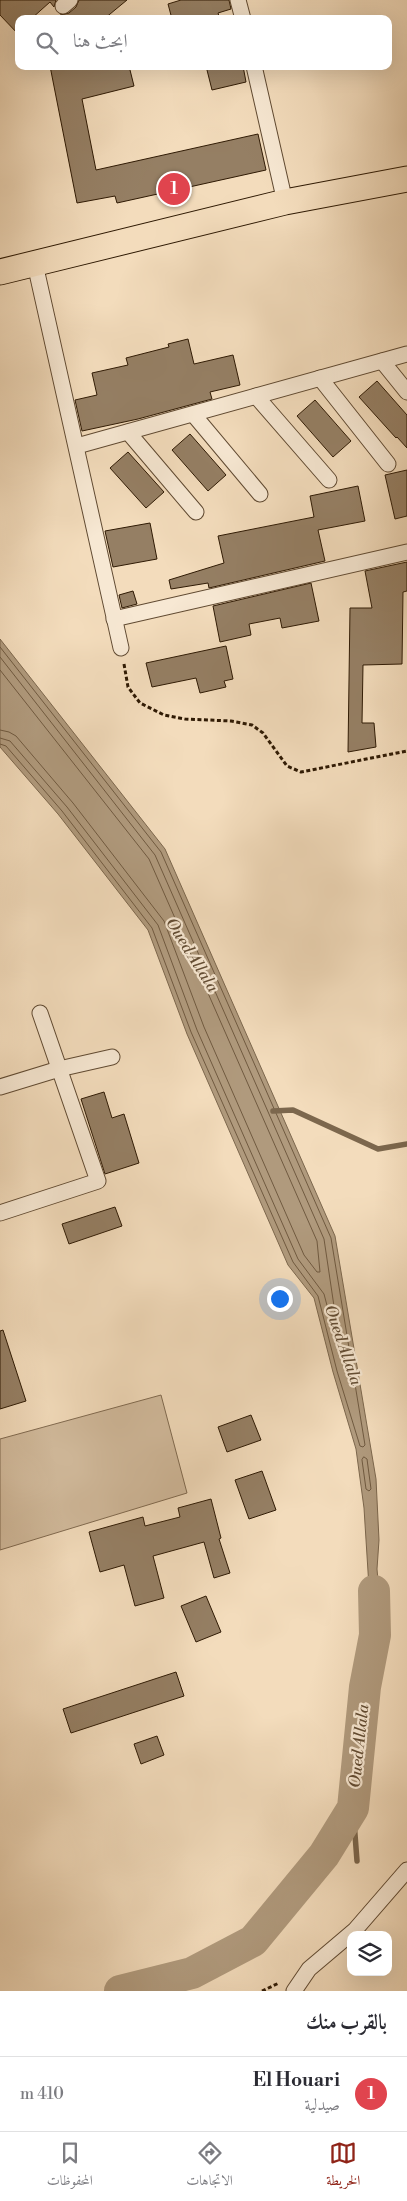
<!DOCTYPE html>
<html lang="ar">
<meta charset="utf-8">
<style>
:root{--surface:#fff;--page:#f7f7f7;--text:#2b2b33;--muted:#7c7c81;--line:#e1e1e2;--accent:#8f2418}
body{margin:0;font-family:"Libre Bodoni",Amiri,serif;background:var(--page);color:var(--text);direction:rtl}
.controls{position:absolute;right:15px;bottom:15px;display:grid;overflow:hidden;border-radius:10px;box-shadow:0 5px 20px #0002}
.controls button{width:45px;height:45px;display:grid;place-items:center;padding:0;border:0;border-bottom:1px solid var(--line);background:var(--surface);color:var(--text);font:25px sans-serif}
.you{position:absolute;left:279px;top:1298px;width:18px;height:18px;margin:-12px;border:4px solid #fff;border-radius:50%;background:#1a73e8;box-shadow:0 0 0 8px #1a73e833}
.badge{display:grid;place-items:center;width:32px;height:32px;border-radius:50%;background:var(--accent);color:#fff;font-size:16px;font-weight:700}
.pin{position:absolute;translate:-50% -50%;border:2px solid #fff;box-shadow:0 1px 5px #0006}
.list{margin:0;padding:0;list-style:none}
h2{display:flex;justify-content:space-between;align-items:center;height:65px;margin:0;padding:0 20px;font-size:21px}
h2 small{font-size:16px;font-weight:400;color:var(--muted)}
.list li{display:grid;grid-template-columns:32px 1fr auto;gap:15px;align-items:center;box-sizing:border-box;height:75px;padding:0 20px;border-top:1px solid var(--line)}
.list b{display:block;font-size:19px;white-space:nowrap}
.list p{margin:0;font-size:16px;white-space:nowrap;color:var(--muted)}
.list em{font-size:16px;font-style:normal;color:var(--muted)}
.icon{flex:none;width:28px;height:28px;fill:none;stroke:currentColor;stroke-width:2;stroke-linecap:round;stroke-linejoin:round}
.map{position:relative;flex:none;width:407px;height:1991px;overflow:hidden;direction:ltr}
.search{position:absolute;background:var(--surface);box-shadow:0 5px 20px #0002;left:15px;right:15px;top:15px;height:55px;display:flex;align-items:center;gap:12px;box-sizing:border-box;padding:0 18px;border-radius:10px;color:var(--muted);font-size:19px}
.sheet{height:140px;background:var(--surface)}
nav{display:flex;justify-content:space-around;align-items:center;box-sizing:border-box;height:70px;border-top:1px solid var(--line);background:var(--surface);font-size:14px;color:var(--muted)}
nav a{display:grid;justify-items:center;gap:2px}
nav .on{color:var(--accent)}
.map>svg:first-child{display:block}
.green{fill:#d2bb9d;stroke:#806a50}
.water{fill:#b09a7d;stroke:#7c674d}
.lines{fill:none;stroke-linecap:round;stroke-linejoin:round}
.shore{stroke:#705a40;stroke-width:1}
.stream{stroke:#7c674d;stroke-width:5.5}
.river{stroke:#b09a7d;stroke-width:32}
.building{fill:#957f64;stroke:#2f1a04}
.street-casing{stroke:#604a32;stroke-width:17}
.primary-casing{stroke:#2f1a04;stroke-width:27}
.path{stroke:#2f1a04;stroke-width:3;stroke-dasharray:4 2.5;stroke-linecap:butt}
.street{stroke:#f7e8d3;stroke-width:15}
.primary{stroke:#f3dcbc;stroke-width:25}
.labels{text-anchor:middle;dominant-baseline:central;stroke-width:4.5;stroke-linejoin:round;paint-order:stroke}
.water-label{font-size:16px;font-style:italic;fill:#634d34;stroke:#f7e8d3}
</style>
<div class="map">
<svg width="407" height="1991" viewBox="0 0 407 1991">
<rect width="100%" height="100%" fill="#f3dcbc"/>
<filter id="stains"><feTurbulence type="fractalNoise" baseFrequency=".004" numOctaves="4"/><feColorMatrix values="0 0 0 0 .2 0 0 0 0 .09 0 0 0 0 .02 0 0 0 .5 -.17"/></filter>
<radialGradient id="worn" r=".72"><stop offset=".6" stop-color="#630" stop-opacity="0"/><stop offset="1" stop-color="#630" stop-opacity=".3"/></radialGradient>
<polygon class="green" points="161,1395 187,1493 0,1550 0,1439"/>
<polygon class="water" points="0,639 165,849 335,1236 376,1479 379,1540 377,1569 381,1616 375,1635 370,1603 364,1508 356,1449 333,1372 314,1298 288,1265 187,1034 148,930 58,814 0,747"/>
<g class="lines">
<g class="shore">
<polyline points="0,647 161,852 331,1238 365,1445 363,1447 360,1446 337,1371 318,1296 293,1262 191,1032 152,928 62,811 6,746 0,744"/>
<polyline points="0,657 155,855 324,1239 338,1333 334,1332 324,1294 298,1259 197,1030 158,925 67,807 10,741 0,738"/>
<polyline points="0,670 149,859 317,1241 320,1272 317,1272 304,1255 204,1027 164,921 73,803 16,736 9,732 0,730"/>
<polygon points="364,1457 367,1459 371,1489 369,1491 366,1489 362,1460"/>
</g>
<g class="stream">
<polyline points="273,1111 293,1110 378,1149 407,1144"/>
<polyline points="353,1808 357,1861"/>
</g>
<polyline class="river" points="120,1991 192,1973 253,1941 324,1855 353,1808 365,1687 375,1635 374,1591"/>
</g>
<g class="building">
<polygon points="0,0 56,0 54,7 50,2 31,19 19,19 19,35 0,15"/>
<polygon points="79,0 127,0 104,19 64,19 60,15 69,13 76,7"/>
<polygon points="181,0 229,0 231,9 218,13 220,19 172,19 168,4"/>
<polygon points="50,66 129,66 134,86 82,99 96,170 258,134 266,170 117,203 115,196 77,203"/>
<polygon points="206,66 243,66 246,82 212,90"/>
<polygon points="188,339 194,364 233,355 240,385 210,392 212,399 138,419 82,431 75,400 97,395 92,373 128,365 126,358 169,347 168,344"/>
<polygon points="377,381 407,415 407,448 397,437 396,438 359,397"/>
<polygon points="315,400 351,441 333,457 297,416"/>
<polygon points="190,434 226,475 208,491 172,450"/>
<polygon points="128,452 164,492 146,508 110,468"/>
<polygon points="407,470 407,516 395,519 385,475"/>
<polygon points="358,486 365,521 318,530 325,561 209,588 208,583 171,589 169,580 224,563 218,536 314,517 310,496"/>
<polygon points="150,523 157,559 113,567 105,531"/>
<polygon points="407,562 407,591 403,592 402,664 363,665 362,723 374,723 376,747 348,752 350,608 372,608 365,571"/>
<polygon points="311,583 319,621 282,628 280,618 249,624 251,635 220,642 213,606"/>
<polygon points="133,591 137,604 122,608 119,595"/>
<polygon points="226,646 233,679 224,681 226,687 200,693 196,678 152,687 146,663"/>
<polygon points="104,1092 112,1118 124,1114 139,1163 105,1174 81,1099"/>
<polygon points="115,1207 122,1226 69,1244 62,1224"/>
<polygon points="3,1330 26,1401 0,1409 0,1331"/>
<polygon points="251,1415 261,1440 227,1452 218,1427"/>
<polygon points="262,1471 276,1510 249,1519 235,1480"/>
<polygon points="211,1499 221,1538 219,1539 230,1573 214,1578 204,1542 153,1556 164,1598 135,1606 124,1565 100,1572 89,1532 143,1517 145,1526 180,1517 178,1508"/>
<polygon points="206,1596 221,1632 196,1642 181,1606"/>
<polygon points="176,1672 184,1696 71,1733 63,1709"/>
<polygon points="157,1736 164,1755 141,1764 134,1744"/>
</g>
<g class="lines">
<g class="street-casing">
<g id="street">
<polyline points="238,0 243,19"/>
<polyline points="63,6 70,0"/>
<polyline points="254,66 285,202"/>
<polyline points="35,264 121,648"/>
<polyline points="382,361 407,392"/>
<polyline points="320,378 388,464"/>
<polyline points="256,396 329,480"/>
<polyline points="193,414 260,494"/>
<polyline points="128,432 196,512"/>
<polyline points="77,446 407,354"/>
<polyline points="114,619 407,552"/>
<polyline points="0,1087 59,1069 112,1057"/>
<polyline points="0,1213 98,1181 40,1013"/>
<polyline points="294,1991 309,1969 355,1930 407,1870"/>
</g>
</g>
<g class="primary-casing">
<polyline id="primary" points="0,272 285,202 407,179"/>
</g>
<g class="path">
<polyline points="124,664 128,687 140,703 164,715 185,719 231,721 252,725 263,733 287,766 301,772 407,751"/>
<polyline points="262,1991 279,1983"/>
</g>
<use href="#street" class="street"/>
<use href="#primary" class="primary"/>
</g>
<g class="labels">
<g class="water-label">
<text transform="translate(192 955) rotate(58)">Oued Allala</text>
<text transform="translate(343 1345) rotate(71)">Oued Allala</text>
<text transform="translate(359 1746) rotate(-84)">Oued Allala</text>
</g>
</g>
<rect width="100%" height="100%" filter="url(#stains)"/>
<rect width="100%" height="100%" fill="url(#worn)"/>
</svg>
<div class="controls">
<button><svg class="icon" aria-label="layers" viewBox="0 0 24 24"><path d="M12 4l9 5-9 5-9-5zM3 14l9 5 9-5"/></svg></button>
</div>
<div class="you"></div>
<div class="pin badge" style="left:174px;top:189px;background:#e0444e">1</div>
<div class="search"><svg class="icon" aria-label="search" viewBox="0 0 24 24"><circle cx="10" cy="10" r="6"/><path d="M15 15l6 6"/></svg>ابحث هنا</div>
</div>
<section class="sheet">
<h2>بالقرب منك<small></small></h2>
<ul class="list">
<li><span class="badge" style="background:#e0444e">1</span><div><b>El Houari</b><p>صيدلية</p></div><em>410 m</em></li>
</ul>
</section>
<nav>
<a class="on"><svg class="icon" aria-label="map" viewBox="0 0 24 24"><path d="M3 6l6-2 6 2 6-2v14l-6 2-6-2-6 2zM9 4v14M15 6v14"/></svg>الخريطة</a>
<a><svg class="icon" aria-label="directions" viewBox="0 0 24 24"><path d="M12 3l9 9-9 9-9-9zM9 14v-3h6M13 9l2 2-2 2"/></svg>الاتجاهات</a>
<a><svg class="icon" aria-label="saved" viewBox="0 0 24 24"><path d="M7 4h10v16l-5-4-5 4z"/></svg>المحفوظات</a>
</nav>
